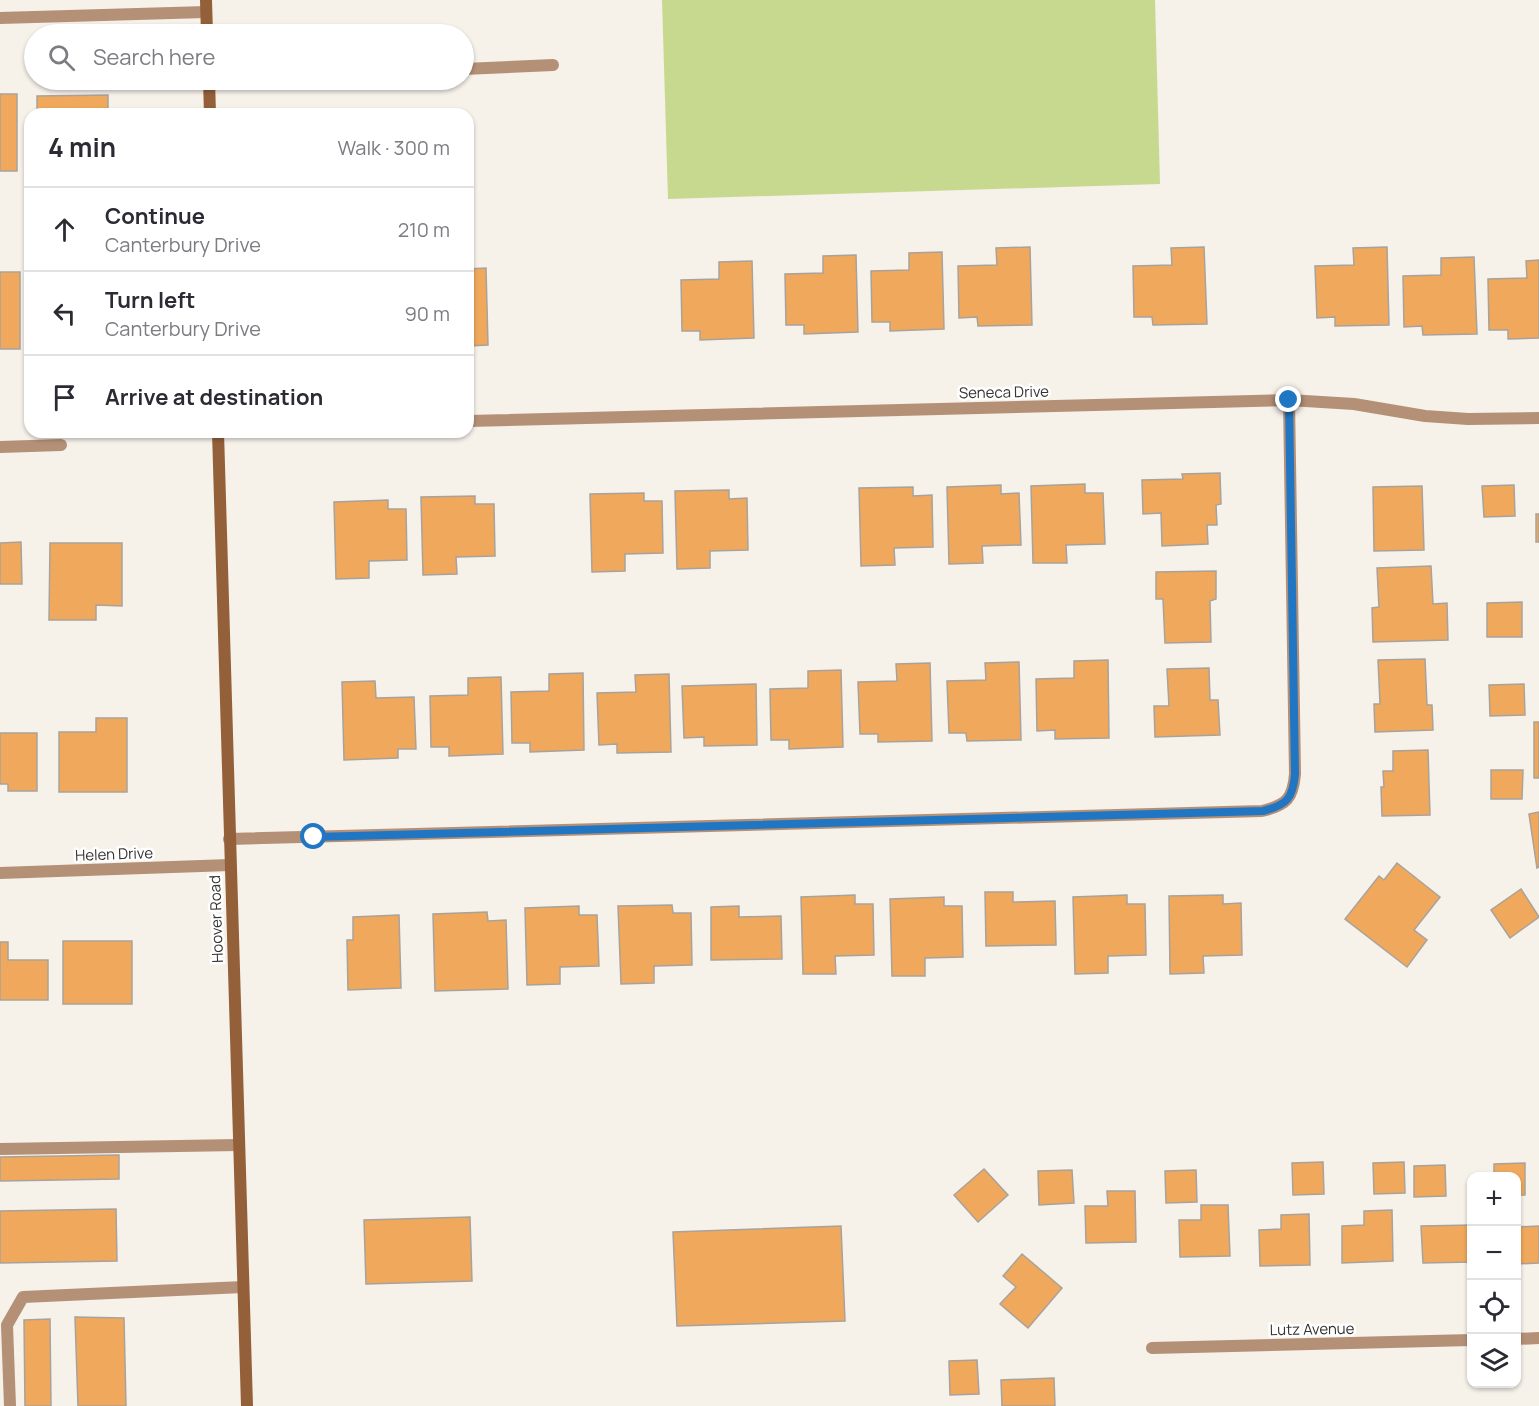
<!DOCTYPE html>
<meta charset="utf-8">
<style>
:root{--surface:#fff;--page:#f7f7f7;--text:#2b2b33;--muted:#7c7c81;--line:#e1e1e2}
body{margin:0;font-family:Manrope,sans-serif;background:var(--page);color:var(--text)}
.controls{position:absolute;right:18px;bottom:18px;display:grid;overflow:hidden;border-radius:12px;box-shadow:0 2px 4px #0004}
.controls button{width:54px;height:54px;display:grid;place-items:center;padding:0;border:0;border-bottom:2px solid var(--line);background:var(--surface);color:var(--text);font:30px sans-serif}
.stop{position:absolute;width:18px;height:18px;margin:-14px;border:4px solid #2176c4;border-radius:50%;background:#fff}
.stop.end{background:#2176c4;border-color:#fff;box-shadow:0 2px 6px #0008}
.list{margin:0;padding:0;list-style:none}
h2{display:flex;justify-content:space-between;align-items:center;height:78px;margin:0;padding:0 24px;font-size:26px}
h2 small{font-size:20px;font-weight:400;color:var(--muted)}
.list li{display:grid;grid-template-columns:39px 1fr auto;gap:18px;align-items:center;box-sizing:border-box;height:84px;padding:0 24px;border-top:2px solid var(--line)}
.list b{display:block;font-size:22px;white-space:nowrap}
.list p{margin:0;font-size:20px;white-space:nowrap;color:var(--muted)}
.list em{font-size:20px;font-style:normal;color:var(--muted)}
.icon{flex:none;width:33px;height:33px;fill:none;stroke:currentColor;stroke-width:2;stroke-linecap:round;stroke-linejoin:round}
.map{position:relative;flex:none;width:1539px;height:1406px;overflow:hidden}
.search{position:absolute;background:var(--surface);box-shadow:0 2px 4px #0004;left:24px;top:24px;width:450px;height:66px;display:flex;align-items:center;gap:15px;box-sizing:border-box;padding:0 21px;border-radius:33px;color:var(--muted);font-size:22px}
.panel{position:absolute;background:var(--surface);box-shadow:0 2px 4px #0004;left:24px;top:108px;width:450px;height:330px;border-radius:18px}
.map>svg:first-child{display:block}
.green{fill:#c7d98f}
.building{fill:#f0a95c;stroke:#a8a29b;stroke-width:1.5}
.lines{fill:none;stroke-linecap:round;stroke-linejoin:round}
.lane{stroke:#b49077;stroke-width:12}
.street{stroke:#b49077;stroke-width:12}
.secondary{stroke:#93603a;stroke-width:12}
.route{stroke:#2176c4;stroke-width:8}
.labels{text-anchor:middle;dominant-baseline:central;stroke-width:5;stroke-linejoin:round;paint-order:stroke}
.street-label{font-size:15px;fill:#353330;stroke:#fff}
</style>
<div class="map">
<svg width="1539" height="1406" viewBox="0 0 1539 1406">
<rect width="100%" height="100%" fill="#f6f1e9"/>
<polygon class="green" points="662,0 1155,0 1160,184 668,199"/>
<g class="building">
<rect x="0" y="94" width="17" height="77"/>
<polygon points="108,95 108,114 37,114 37,96"/>
<polygon points="1030,247 1032,325 978,326 977,317 959,318 958,266 997,265 996,248"/>
<polygon points="1204,247 1207,324 1153,325 1152,317 1134,317 1133,266 1172,265 1171,248"/>
<polygon points="1387,247 1389,325 1335,326 1335,317 1317,318 1315,266 1354,265 1353,248"/>
<polygon points="942,252 944,329 890,331 890,322 872,322 871,271 909,270 909,253"/>
<polygon points="856,255 858,332 804,334 804,325 786,325 785,274 823,273 823,256"/>
<polygon points="1474,257 1477,334 1423,335 1422,326 1404,327 1403,276 1441,275 1441,258"/>
<polygon points="1539,260 1539,338 1508,339 1508,330 1489,330 1488,279 1527,278 1526,261"/>
<polygon points="752,261 754,338 700,340 700,331 682,331 681,280 719,279 719,262"/>
<polygon points="486,268 488,345 468,346 468,269"/>
<rect x="0" y="272" width="20" height="77"/>
<polygon points="1220,473 1221,504 1216,505 1217,525 1207,525 1208,544 1162,546 1161,513 1143,514 1142,480 1183,479 1182,474"/>
<polygon points="1085,484 1085,493 1103,493 1105,544 1066,545 1067,563 1033,563 1031,486"/>
<polygon points="1001,485 1001,494 1019,493 1021,545 982,546 983,563 949,564 947,487"/>
<polygon points="1514,485 1515,516 1484,517 1482,486"/>
<polygon points="1422,486 1424,550 1374,551 1373,487"/>
<polygon points="913,487 913,496 932,495 933,547 894,548 895,565 861,566 859,488"/>
<polygon points="729,490 729,499 747,498 748,550 710,551 710,568 677,569 675,491"/>
<polygon points="644,493 644,501 662,501 663,553 625,554 625,571 592,572 590,494"/>
<polygon points="475,496 475,504 494,504 495,556 456,557 457,574 423,575 421,497"/>
<polygon points="388,500 388,509 406,509 407,560 369,561 369,578 336,579 334,502"/>
<rect x="1536" y="514" width="3" height="28"/>
<polygon points="21,542 22,584 0,584 0,543"/>
<polygon points="50,543 122,543 122,606 96,605 96,620 49,620"/>
<polygon points="1431,566 1433,604 1447,603 1448,640 1373,642 1372,608 1379,607 1377,568"/>
<polygon points="1216,571 1216,599 1210,601 1211,642 1165,643 1163,599 1156,599 1156,572"/>
<polygon points="1522,602 1522,637 1487,637 1487,603"/>
<polygon points="1425,659 1427,705 1432,705 1433,730 1375,732 1374,704 1380,704 1378,660"/>
<polygon points="1108,660 1109,738 1055,739 1055,730 1037,731 1036,679 1074,678 1074,661"/>
<polygon points="1019,662 1021,740 967,741 966,733 949,733 947,681 986,680 985,663"/>
<polygon points="930,663 932,741 878,742 878,734 860,734 858,682 897,681 896,664"/>
<polygon points="1209,668 1210,700 1218,700 1220,735 1155,737 1154,706 1169,706 1167,669"/>
<polygon points="841,670 843,747 789,749 789,740 771,740 770,689 808,688 808,671"/>
<polygon points="583,673 584,750 530,752 530,743 512,743 511,692 549,691 549,674"/>
<polygon points="669,674 671,752 617,753 617,744 599,745 597,693 636,692 635,675"/>
<polygon points="501,677 503,754 449,756 449,747 431,747 430,696 468,695 468,678"/>
<polygon points="375,681 376,698 414,697 416,749 398,749 398,758 344,760 342,682"/>
<polygon points="756,684 757,745 704,746 704,737 684,738 682,686"/>
<polygon points="1524,684 1525,715 1490,716 1489,685"/>
<polygon points="96,718 127,718 127,792 59,792 59,732 96,732"/>
<rect x="1534" y="722" width="5" height="56"/>
<polygon points="0,733 37,733 37,791 8,791 8,784 0,784"/>
<polygon points="1428,750 1430,815 1382,816 1381,787 1384,787 1383,771 1393,771 1393,751"/>
<polygon points="1491,770 1523,770 1522,799 1491,799"/>
<polygon points="1539,812 1539,867 1537,868 1529,814"/>
<polygon points="1397,863 1440,897 1414,930 1427,940 1407,967 1345,919 1379,876 1384,880"/>
<polygon points="1521,889 1539,917 1510,938 1491,910"/>
<polygon points="985,892 1013,892 1013,902 1055,901 1056,945 986,946"/>
<polygon points="855,895 855,904 873,904 874,955 835,956 836,974 803,974 801,897"/>
<polygon points="1127,895 1127,904 1145,904 1146,955 1108,956 1108,973 1075,974 1073,897"/>
<polygon points="1223,895 1223,904 1241,903 1242,955 1203,956 1204,973 1170,974 1169,896"/>
<polygon points="944,897 944,906 962,906 963,957 925,958 925,976 892,976 890,899"/>
<polygon points="672,905 673,913 691,913 692,965 654,966 654,983 621,984 618,906"/>
<polygon points="579,906 579,915 597,915 599,966 560,967 560,984 527,985 525,908"/>
<polygon points="739,906 739,917 781,916 782,959 711,960 711,907"/>
<polygon points="487,912 488,921 506,920 508,989 435,991 433,914"/>
<polygon points="399,915 401,988 348,990 347,940 353,940 353,917"/>
<rect x="63" y="941" width="69" height="63"/>
<polygon points="0,942 8,942 8,960 48,960 48,1000 0,1000"/>
<polygon points="119,1155 119,1179 0,1181 0,1157"/>
<polygon points="1323,1162 1324,1194 1293,1195 1292,1163"/>
<polygon points="1404,1162 1405,1193 1374,1194 1373,1163"/>
<polygon points="1525,1163 1525,1195 1516,1195 1516,1176 1494,1176 1494,1164"/>
<polygon points="1445,1165 1446,1196 1414,1197 1414,1166"/>
<polygon points="984,1169 1008,1195 978,1222 954,1195"/>
<polygon points="1072,1170 1074,1203 1039,1205 1038,1171"/>
<polygon points="1196,1170 1197,1202 1166,1203 1165,1171"/>
<polygon points="1107,1191 1135,1191 1136,1242 1086,1243 1085,1206 1108,1206"/>
<polygon points="1201,1205 1228,1205 1230,1256 1180,1257 1179,1220 1201,1220"/>
<polygon points="116,1209 117,1261 0,1263 0,1211"/>
<polygon points="1392,1210 1393,1261 1342,1263 1342,1226 1364,1225 1364,1211"/>
<polygon points="1309,1214 1310,1265 1260,1266 1259,1230 1281,1229 1281,1215"/>
<polygon points="470,1217 472,1281 366,1284 364,1220"/>
<polygon points="1472,1225 1472,1262 1423,1263 1421,1226"/>
<polygon points="841,1226 845,1321 677,1326 673,1232"/>
<polygon points="1539,1226 1539,1263 1516,1264 1516,1227"/>
<polygon points="1022,1254 1062,1288 1028,1328 1000,1304 1016,1287 1003,1276"/>
<polygon points="75,1317 124,1318 126,1406 78,1406"/>
<polygon points="50,1319 51,1406 25,1406 24,1320"/>
<polygon points="977,1360 979,1394 950,1395 949,1361"/>
<polygon points="1054,1378 1055,1406 1002,1406 1001,1380"/>
</g>
<g class="lines">
<g class="lane">
<polyline points="464,69 553,65"/>
<polyline points="209,81 243,80"/>
<polyline points="0,1149 238,1145"/>
<polyline points="10,1406 7,1325 23,1297 243,1287"/>
</g>
<g class="street">
<polyline points="0,18 206,12"/>
<polyline points="468,421 1289,400 1354,404 1425,416 1468,419 1539,418"/>
<polyline points="0,447 61,445"/>
<path d="M229 839 1262 811C1287 805 1293 798 1295 774L1289 400"/>
<polyline points="0,873 230,865"/>
<polyline points="1516,1339 1539,1338"/>
<polyline points="1152,1348 1472,1340"/>
</g>
<g class="secondary">
<polyline points="206,0 207,34"/>
<polyline points="209,80 210,114"/>
<polyline points="218,432 247,1406"/>
</g>
</g>
<g class="lines">
<path class="route" d="M314 837 1263 811C1287 805 1293 798 1295 774L1289 400"/>
</g>
<g class="labels">
<g class="street-label">
<text transform="translate(1004 392) rotate(-1)">Seneca Drive</text>
<text transform="translate(114 854) rotate(-2)">Helen Drive</text>
<text transform="translate(216 919) rotate(-92)">Hoover Road</text>
<text transform="translate(1312 1329) rotate(-1)">Lutz Avenue</text>
</g>
</g>
</svg>
<div class="controls">
<button>+</button>
<button>−</button>
<button><svg class="icon" aria-label="locate" viewBox="0 0 24 24"><circle cx="12" cy="12" r="6"/><path d="M12 2v4M12 18v4M2 12h4M18 12h4"/></svg></button>
<button><svg class="icon" aria-label="layers" viewBox="0 0 24 24"><path d="M12 4l9 5-9 5-9-5zM3 14l9 5 9-5"/></svg></button>
</div>
<div class="stop" style="left:314px;top:837px"></div>
<div class="stop end" style="left:1289px;top:400px"></div>
<div class="search"><svg class="icon" aria-label="search" viewBox="0 0 24 24"><circle cx="10" cy="10" r="6"/><path d="M15 15l6 6"/></svg>Search here</div>
<section class="panel">
<h2>4 min<small>Walk · 300 m</small></h2>
<ul class="list">
<li><svg class="icon" aria-label="ahead" viewBox="0 0 24 24"><path d="M12 20V5M6 11l6-6 6 6"/></svg><div><b>Continue</b><p>Canterbury Drive</p></div><em>210 m</em></li>
<li><svg class="icon" aria-label="left" viewBox="0 0 24 24"><path d="M17 20v-9H6M10 6l-5 5 5 5"/></svg><div><b>Turn left</b><p>Canterbury Drive</p></div><em>90 m</em></li>
<li><svg class="icon" aria-label="arrive" viewBox="0 0 24 24"><path d="M6 21V4h12l-3 4 3 4H6"/></svg><div><b>Arrive at destination</b></div></li>
</ul>
</section>
</div>
